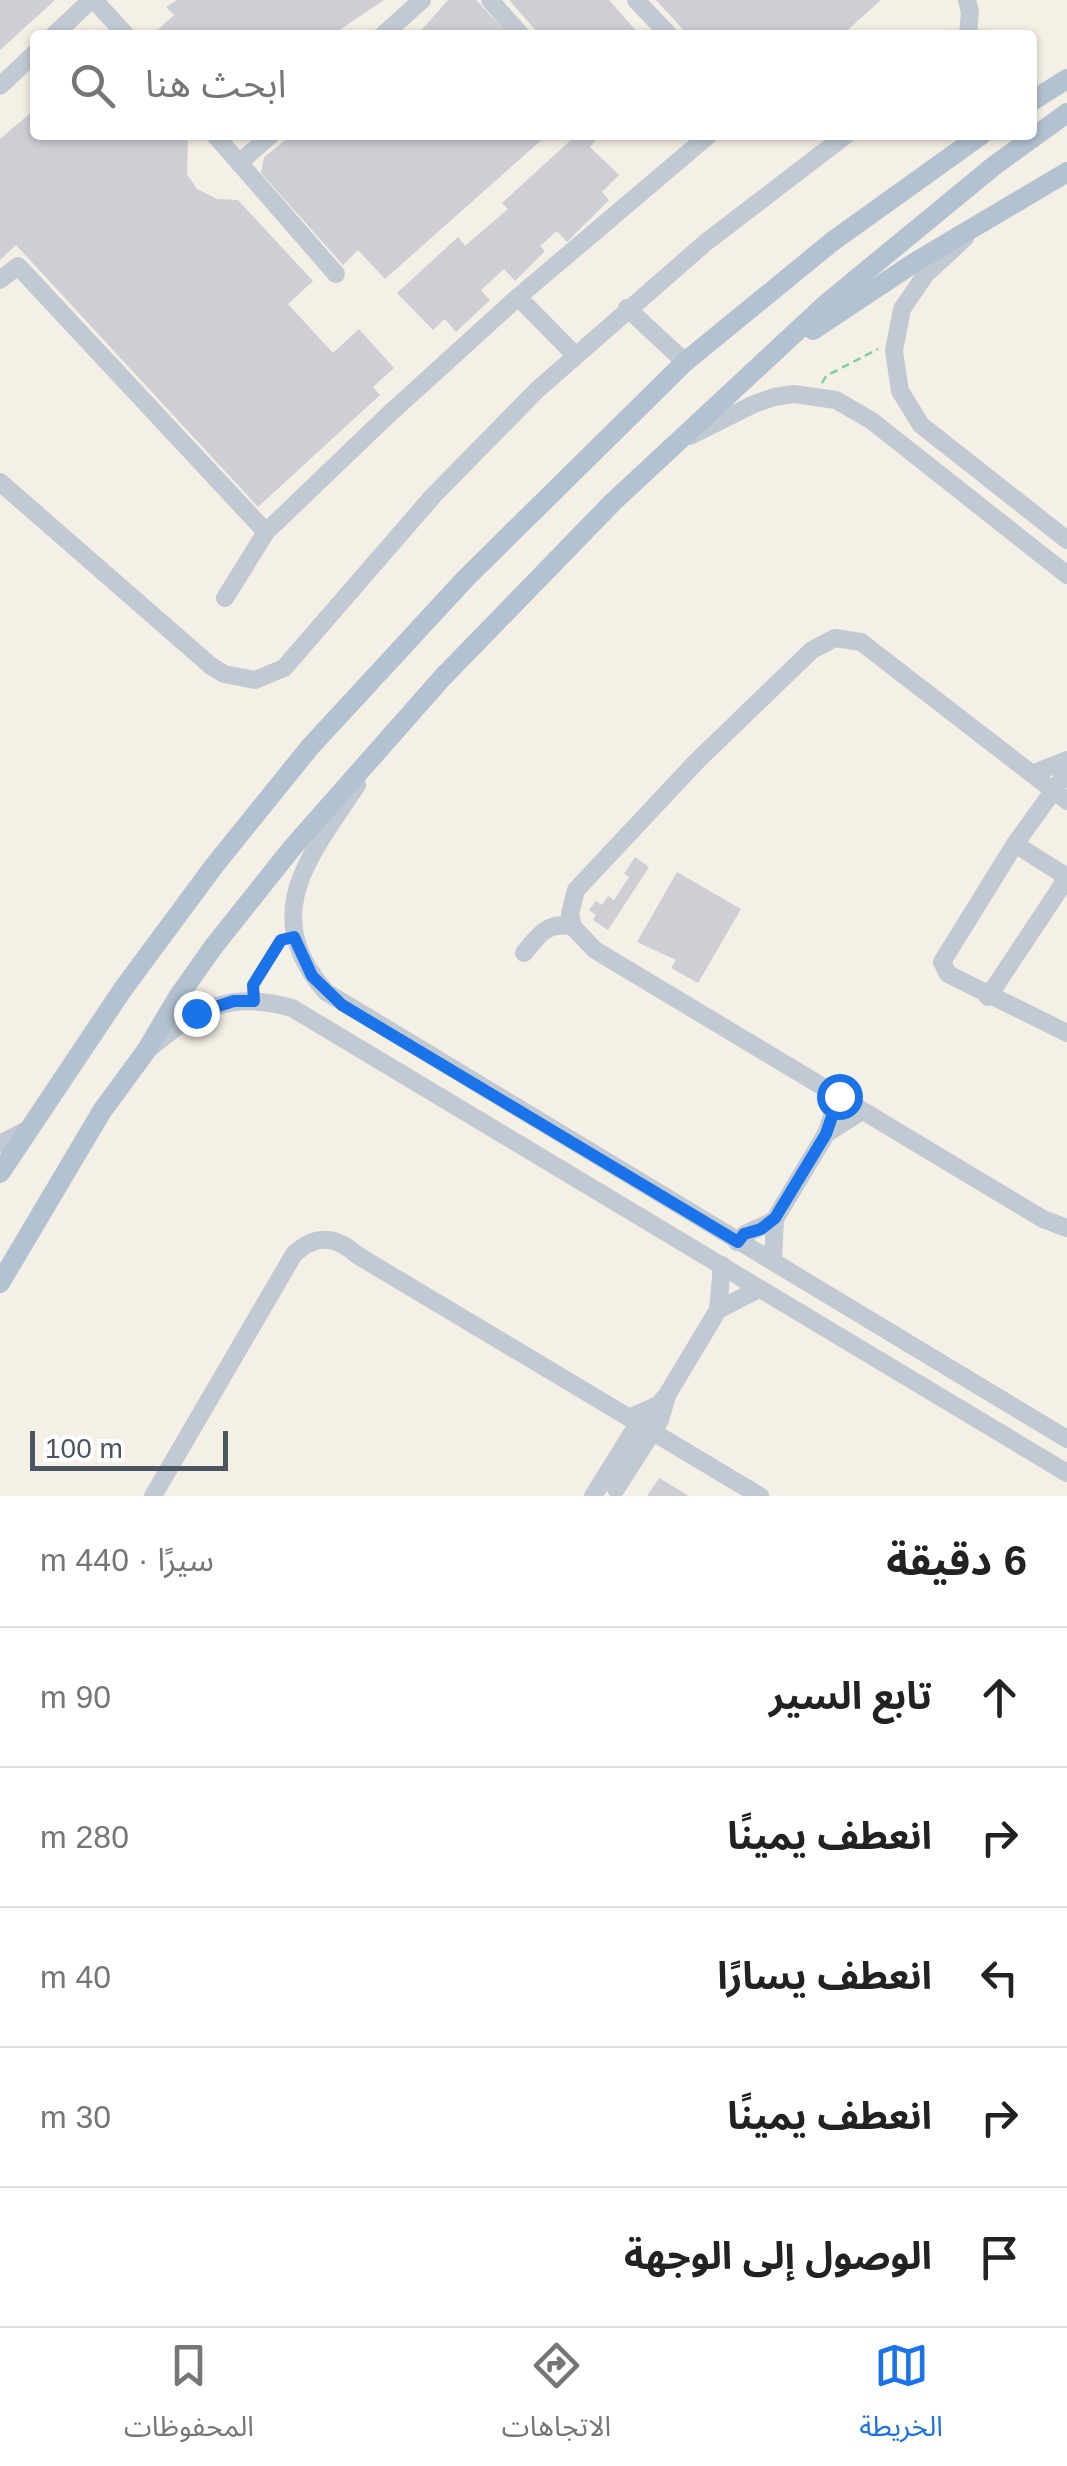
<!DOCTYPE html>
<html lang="ar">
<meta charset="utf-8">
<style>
:root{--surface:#fff;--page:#f2f2f2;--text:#222;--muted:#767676;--line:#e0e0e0;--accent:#1a73e8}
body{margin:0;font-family:Helvetica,"Noto Sans Arabic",sans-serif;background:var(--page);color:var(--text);direction:rtl}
.scale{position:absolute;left:30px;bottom:25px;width:198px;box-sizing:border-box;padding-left:10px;border:5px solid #4a5661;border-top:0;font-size:28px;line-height:35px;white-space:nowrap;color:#4a5661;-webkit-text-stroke:8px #fff;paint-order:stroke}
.stop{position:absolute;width:30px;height:30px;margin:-22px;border:8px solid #1a73e8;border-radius:50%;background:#fff}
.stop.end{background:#1a73e8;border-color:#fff;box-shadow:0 2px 10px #0008}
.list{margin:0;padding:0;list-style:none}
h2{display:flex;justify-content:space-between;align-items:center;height:130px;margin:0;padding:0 40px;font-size:42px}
h2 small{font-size:32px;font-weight:400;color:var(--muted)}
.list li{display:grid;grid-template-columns:65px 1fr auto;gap:30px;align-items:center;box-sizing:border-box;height:140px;padding:0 40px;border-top:2px solid var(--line)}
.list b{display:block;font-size:38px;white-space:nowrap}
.list em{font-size:32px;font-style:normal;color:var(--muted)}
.icon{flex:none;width:55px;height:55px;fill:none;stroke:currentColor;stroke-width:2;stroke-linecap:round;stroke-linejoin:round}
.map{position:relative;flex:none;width:1067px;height:1496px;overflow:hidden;direction:ltr}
.search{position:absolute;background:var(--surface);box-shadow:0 2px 8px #0004;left:30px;right:30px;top:30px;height:110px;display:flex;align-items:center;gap:25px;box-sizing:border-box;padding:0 35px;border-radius:10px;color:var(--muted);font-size:38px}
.sheet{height:830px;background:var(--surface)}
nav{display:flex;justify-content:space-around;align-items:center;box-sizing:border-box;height:140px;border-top:2px solid var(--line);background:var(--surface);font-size:28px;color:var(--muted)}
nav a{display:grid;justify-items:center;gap:5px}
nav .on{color:var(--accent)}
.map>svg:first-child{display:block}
.sand{fill:#f5f0e5;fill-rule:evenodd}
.building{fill:#cdcfd5}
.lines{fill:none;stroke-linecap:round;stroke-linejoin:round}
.path{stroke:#7ad0a6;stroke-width:2.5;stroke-dasharray:8 5;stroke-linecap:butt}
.minor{stroke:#c1cad2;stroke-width:18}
.major{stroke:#b3c2d1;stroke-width:20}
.route{stroke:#1a73e8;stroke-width:12}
</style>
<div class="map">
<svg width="1067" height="1496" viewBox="0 0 1067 1496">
<rect width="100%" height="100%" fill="#f5f3f3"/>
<path class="sand" d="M0 0H1067V1496H0ZM35 35H1032V135H35Z"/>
<g class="building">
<polygon points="0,0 55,0 0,50"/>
<polygon points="177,0 384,0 332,35 152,35 174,15 166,7"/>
<polygon points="448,0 476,0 509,35 417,35"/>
<polygon points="509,0 609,0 640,35 540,35"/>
<polygon points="656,0 881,0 842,35 688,35"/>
<polygon points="35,109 35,135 181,135 188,142 187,174 197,189 217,199 238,200 313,281 288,304 333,353 359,329 394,368 373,387 380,395 258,507 16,245 0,260 0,139"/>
<polygon points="292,135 547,135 385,279 358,250 343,265 261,173 264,157"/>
<polygon points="570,135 601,135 590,147 619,175 602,192 609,200 567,242 557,231 540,246 545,251 515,281 504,269 481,290 490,300 456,332 445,319 433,330 397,293 458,237 465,246 508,209 502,203 573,138"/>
<polygon points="635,857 649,867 608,930 593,920 596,915 589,910 596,901 602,905 608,896 614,900 629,877 624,874"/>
<polygon points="677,872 741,909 698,983 671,968 676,960 637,942"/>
<polygon points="659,1478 689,1496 647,1496"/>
</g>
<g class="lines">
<g class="path">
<polyline points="822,383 826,376 878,349"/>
<polyline points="254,985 281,940"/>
</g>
<g class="minor">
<polyline points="94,0 126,35"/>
<polyline points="490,0 521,35"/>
<polyline points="636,0 669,35"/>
<polyline points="967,0 970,12 968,35"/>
<polyline points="54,35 91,0"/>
<polyline points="383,35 422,0"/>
<polyline points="0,86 35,53"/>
<polyline points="215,135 336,274"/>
<polyline points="239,163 271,135"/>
<polyline points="965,238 926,274 902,309 894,351 900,391 921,425 1067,540"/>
<polyline points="0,280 18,266 266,532"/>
<polyline points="518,297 575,355"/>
<polyline points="627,308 685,362"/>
<polyline points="690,436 754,404 774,397 794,394 836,400 872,421 1067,575"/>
<polyline points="0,482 211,666 224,674 255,680 284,668 433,496 537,390 705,243 846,135"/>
<polyline points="225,598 266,532 387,416 518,297 709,135"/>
<polyline points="1067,772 1015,844 942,962 948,974 1067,1033"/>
<polyline points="1034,773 1067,760"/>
<path d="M357 785C311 855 257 914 326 992L1067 1439"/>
<polyline points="1067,801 861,642 835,638 812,650 696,762 576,890 570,914 573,927 595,950 1043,1219 1067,1228"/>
<polyline points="1015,844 1067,877"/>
<path d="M524 953C538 936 548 920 573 927"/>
<polyline points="988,997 1067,878"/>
<path d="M150 1048C197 1009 230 990 292 1008L1067 1473"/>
<polyline points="826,1134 862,1111"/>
<polyline points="0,1144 27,1130"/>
<path d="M737 1242C745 1230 764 1228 775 1219"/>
<polyline points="773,1261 775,1219 826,1134 839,1096"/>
<polyline points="718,1310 759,1289"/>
<polyline points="631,1417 658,1405 667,1395 718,1310 722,1265"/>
<polyline points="616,1489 660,1420 667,1396"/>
<path d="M153 1496 294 1254C316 1234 336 1236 357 1255L760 1496"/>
<polyline points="593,1496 639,1422"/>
</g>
<g class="major">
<polyline points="1032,101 1067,79"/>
<polyline points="813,330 917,261 1067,172"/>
<polyline points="0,1173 123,989 214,866 310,747 466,578 685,362 833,241 981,135"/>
<polyline points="0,1283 102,1111 146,1051 178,997 214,946 292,848 442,678 613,502 826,304 995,165 1067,113"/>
</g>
</g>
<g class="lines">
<polyline class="route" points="196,1013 234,1001 254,1001 253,985 281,940 294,937 312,976 342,1005 738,1242 744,1234 761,1229 775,1218 826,1134 839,1096"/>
</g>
</svg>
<div class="scale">100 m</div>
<div class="stop" style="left:839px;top:1096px"></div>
<div class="stop end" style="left:196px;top:1013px"></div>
<div class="search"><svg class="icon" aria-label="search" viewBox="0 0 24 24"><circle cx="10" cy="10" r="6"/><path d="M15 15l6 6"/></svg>ابحث هنا</div>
</div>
<section class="sheet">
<h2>6 دقيقة<small>سيرًا · 440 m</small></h2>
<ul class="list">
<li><svg class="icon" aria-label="ahead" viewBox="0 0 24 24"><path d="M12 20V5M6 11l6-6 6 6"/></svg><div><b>تابع السير</b></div><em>90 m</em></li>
<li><svg class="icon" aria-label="right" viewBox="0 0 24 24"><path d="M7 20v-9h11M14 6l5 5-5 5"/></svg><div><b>انعطف يمينًا</b></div><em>280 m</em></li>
<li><svg class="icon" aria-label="left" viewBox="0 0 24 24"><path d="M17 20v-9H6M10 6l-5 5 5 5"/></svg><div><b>انعطف يسارًا</b></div><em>40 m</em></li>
<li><svg class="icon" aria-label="right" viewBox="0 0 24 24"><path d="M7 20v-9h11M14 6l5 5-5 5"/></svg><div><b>انعطف يمينًا</b></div><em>30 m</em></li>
<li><svg class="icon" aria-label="arrive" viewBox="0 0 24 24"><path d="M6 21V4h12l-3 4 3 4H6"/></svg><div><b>الوصول إلى الوجهة</b></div></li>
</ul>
</section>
<nav>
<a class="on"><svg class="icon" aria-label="map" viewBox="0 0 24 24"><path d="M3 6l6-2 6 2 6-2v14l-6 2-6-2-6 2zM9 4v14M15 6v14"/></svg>الخريطة</a>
<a><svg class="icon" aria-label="directions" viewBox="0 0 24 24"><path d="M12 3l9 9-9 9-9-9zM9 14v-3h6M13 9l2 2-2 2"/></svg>الاتجاهات</a>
<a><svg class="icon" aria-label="saved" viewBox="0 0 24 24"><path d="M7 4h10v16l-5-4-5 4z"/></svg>المحفوظات</a>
</nav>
